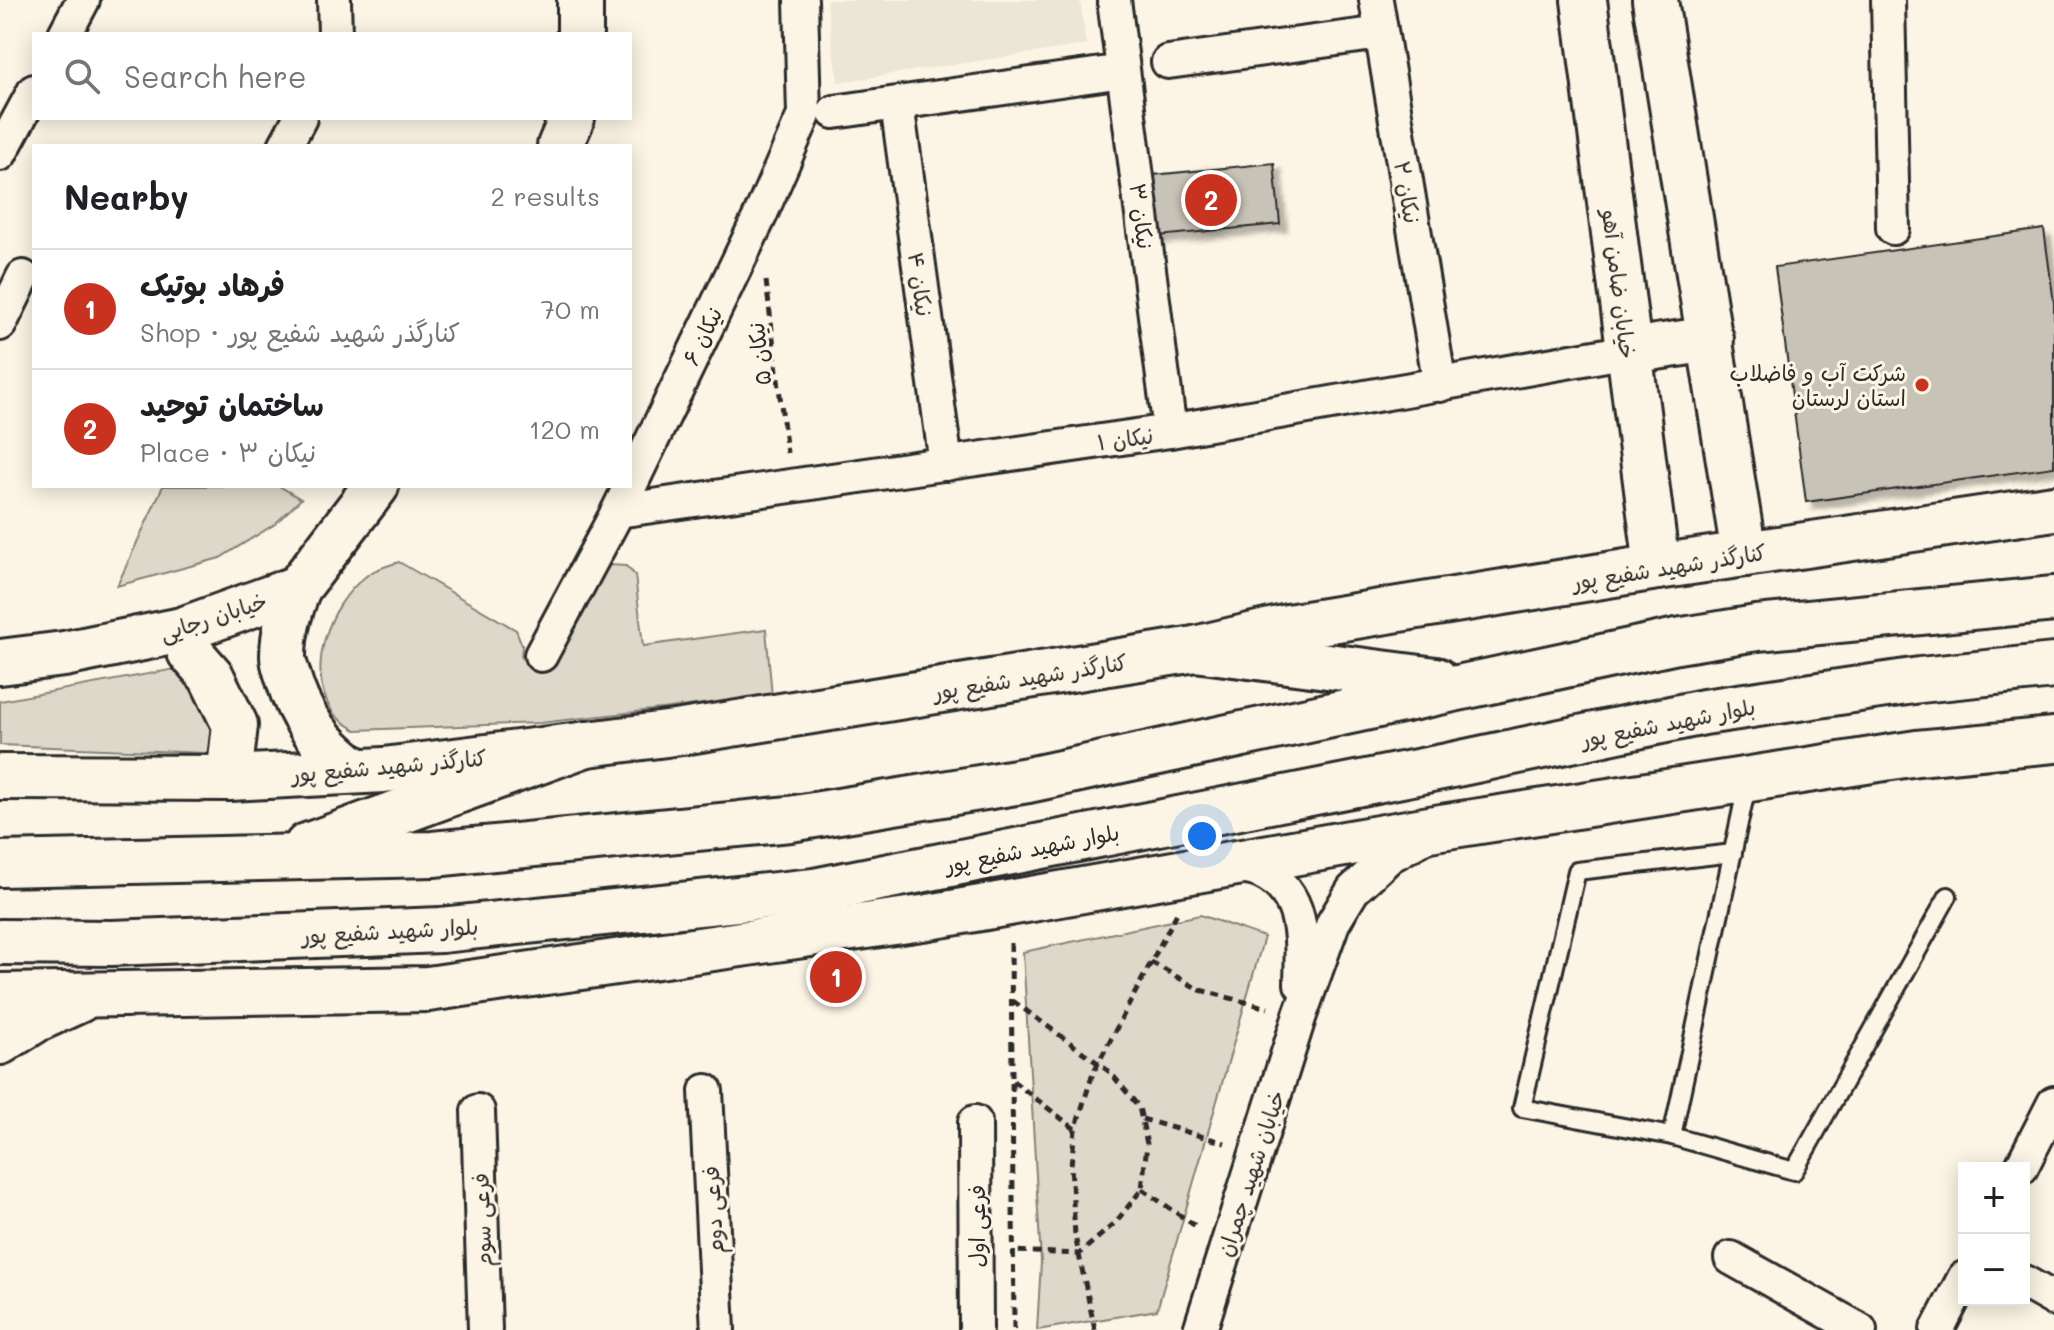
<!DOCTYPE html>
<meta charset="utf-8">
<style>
:root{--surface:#fff;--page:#f6f6f6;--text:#202124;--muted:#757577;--line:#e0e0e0;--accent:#c8321e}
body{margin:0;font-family:Mali,"Playpen Sans Arabic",sans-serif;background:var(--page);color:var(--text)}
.controls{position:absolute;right:24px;bottom:24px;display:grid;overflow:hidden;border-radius:0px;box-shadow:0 4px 20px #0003}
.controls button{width:72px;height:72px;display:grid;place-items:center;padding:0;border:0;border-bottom:2px solid var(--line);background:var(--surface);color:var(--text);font:40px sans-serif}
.you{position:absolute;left:1202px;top:836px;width:28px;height:28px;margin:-20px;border:6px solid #fff;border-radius:50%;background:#1a73e8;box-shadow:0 0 0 12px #1a73e833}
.badge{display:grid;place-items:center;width:52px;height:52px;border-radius:50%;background:var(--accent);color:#fff;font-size:26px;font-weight:700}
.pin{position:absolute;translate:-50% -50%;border:4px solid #fff;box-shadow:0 2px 8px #0006}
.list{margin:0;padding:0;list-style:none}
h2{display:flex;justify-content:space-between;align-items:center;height:104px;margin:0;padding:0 32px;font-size:34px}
h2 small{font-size:26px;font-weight:400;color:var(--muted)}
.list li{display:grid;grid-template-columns:52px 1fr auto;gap:24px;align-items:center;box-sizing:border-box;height:120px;padding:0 32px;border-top:2px solid var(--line)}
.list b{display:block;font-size:30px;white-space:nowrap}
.list p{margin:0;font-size:26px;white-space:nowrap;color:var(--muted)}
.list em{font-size:26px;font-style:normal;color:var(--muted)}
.icon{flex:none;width:44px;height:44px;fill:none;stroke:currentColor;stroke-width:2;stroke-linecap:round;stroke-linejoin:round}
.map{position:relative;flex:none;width:2054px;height:1330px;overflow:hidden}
.search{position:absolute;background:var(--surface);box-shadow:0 4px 20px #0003;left:32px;top:32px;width:600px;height:88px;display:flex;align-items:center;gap:20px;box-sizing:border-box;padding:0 28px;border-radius:0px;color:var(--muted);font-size:30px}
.panel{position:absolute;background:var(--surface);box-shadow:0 4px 20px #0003;left:32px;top:144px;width:600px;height:344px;border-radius:0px}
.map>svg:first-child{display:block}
.built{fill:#ece6d7}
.green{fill:#ded8ca;stroke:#84827a;stroke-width:2}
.building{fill:#c8c3b7;stroke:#2b2b2b;stroke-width:2;filter:url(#shadow)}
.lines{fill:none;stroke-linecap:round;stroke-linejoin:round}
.lane-casing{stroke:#2b2b2b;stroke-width:22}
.street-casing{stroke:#2b2b2b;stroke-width:38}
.secondary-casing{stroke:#2b2b2b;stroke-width:50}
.primary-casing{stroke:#2b2b2b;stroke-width:50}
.path{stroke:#2b2b2b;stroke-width:5;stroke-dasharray:8 6;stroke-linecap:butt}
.lane{stroke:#fcf5e5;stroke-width:16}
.street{stroke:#fcf5e5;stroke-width:32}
.secondary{stroke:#fcf5e5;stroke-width:44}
.primary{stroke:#fcf5e5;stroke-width:44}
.poi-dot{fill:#c8321e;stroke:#fcf5e5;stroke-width:3}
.labels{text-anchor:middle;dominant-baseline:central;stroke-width:6;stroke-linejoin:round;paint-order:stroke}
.street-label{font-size:22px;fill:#2b2b2b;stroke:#fcf5e5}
.poi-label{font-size:22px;fill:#2b2b2b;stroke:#fcf5e5;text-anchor:end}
</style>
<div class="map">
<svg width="2054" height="1330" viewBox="0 0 2054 1330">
<defs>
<filter id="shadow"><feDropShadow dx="7" dy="7" stdDeviation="2" flood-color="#0004"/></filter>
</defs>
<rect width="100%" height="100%" fill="#fcf5e5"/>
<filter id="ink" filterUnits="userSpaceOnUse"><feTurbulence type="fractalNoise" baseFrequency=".0125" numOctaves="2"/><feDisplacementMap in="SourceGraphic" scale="16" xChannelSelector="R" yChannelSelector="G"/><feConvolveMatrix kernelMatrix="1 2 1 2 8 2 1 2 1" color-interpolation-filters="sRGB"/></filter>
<g filter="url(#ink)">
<polygon class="built" points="826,0 1080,0 1086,45 838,82"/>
<g class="green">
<polygon points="163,486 279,486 301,499 275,524 220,558 117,586"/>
<path d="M399 562 516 630 522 645 521 658 555 668C566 631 584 594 610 565L626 566 635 575 643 646 766 629 772 696 540 723 356 730C348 725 337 720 332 711 305 669 329 605 365 577 373 569 388 566 399 562Z"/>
<polygon points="186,667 216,723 207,753 0,745 0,701"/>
<polygon points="1200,915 1264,937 1157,1310 1037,1330 1041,1262 1023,952"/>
</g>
<g class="building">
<polygon points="1274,163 1280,224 1149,237 1143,176"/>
<polygon points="2044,229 2054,303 2054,467 1806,502 1775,267"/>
</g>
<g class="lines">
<g class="lane-casing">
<g id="lane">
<polyline points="1748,781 1672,1136 1794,1171 1948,896"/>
<polyline points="1672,1136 1522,1108 1577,871 1733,853"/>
</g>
</g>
<g class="street-casing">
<g id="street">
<polyline points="334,0 335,34"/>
<polyline points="1114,0 1170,431"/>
<polyline points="1376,0 1440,385"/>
<polyline points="1888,0 1893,228"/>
<polyline points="65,34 83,0"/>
<polyline points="1168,62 1381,33"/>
<polyline points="897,104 946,464"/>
<polyline points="834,112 1123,71"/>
<polyline points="285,146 300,118"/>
<polyline points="0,154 34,91"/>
<polyline points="0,324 23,277"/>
<polyline points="618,511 1170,431 1629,351"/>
<polyline points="541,655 618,511 759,218 804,115 801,0"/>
<path d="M1232 865C1242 868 1254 868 1263 873 1306 894 1302 944 1301 984"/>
<polyline points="706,1091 718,1330"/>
<polyline points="478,1111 485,1330"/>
<polyline points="975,1122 976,1330"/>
<polyline points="2021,1168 2054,1103"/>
<polyline points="1731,1258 1860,1330"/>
<polyline points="2024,1282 2054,1299"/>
<polyline points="1200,1330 1300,1015 1333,923 1353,890 1390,856 1424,837"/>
<polyline points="1937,1330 1964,1278"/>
</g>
</g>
<g class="secondary-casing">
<g id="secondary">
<polyline points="580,0 580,34"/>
<polyline points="1584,0 1657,567"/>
<polyline points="1655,0 1744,554"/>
<polyline points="560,146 572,118"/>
<polyline points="1629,351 1711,339"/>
<path d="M298 588C290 610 283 632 283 656 283 664 287 672 289 680 300 718 323 747 355 770"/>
<polyline points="182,630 190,652 211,676 235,725 229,778"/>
<polyline points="0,662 64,654 182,630 298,588 376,486"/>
<polyline points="0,777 229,778 384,770 682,732 1195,649 1288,627 1657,567 2054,508"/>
<polyline points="0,996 428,989 929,917 1441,827 1917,753 2054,740"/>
<polyline points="0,1042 35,1020 79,1000"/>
</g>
</g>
<g class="primary-casing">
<g id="primary">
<polyline points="1195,649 1436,680"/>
<polyline points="307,846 586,744"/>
<polyline points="0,864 433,854 790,819 1028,780 1677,641 1757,628 2054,599"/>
<polyline points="0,942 112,943 441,930 814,891 1447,766 1704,712 1920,680 2054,666"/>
</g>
</g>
<g class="path">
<polyline points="766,281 787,453"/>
<polyline points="1011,943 1014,1330"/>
<polyline points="1151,962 1200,990 1268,1008"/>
<polyline points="1013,1001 1110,1072 1139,1107 1147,1144 1142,1189 1115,1223 1079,1254 1013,1251"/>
<polyline points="1013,1081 1075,1129"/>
<polyline points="1142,1119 1225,1143"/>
<polyline points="1142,1189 1197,1227"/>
<polyline points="1095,1330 1075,1236 1071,1165 1075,1130 1093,1073 1177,913"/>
</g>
<use href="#lane" class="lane"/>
<use href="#street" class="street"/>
<use href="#secondary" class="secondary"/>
<use href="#primary" class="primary"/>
</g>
</g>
<circle class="poi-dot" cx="1922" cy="385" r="8"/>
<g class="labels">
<g class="street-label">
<text transform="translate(1408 192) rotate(80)">نیکان ۲</text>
<text transform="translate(1142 216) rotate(83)">نیکان ۳</text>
<text transform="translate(921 284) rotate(82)">نیکان ۴</text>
<text transform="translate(1620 284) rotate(83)">خیابان ضامن آهو</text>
<text transform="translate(702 336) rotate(-64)">نیکان ۶</text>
<text transform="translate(759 354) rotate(-97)">نیکان ۵</text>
<text transform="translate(1125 438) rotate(-8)">نیکان ۱</text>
<text transform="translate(1669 566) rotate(-9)">کنارگذر شهید شفیع پور</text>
<text transform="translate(213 616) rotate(-18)">خیابان رجایی</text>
<text transform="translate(1030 676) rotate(-9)">کنارگذر شهید شفیع پور</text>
<text transform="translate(1668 722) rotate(-11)">بلوار شهید شفیع پور</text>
<text transform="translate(389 765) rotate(-5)">کنارگذر شهید شفیع پور</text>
<text transform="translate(1032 848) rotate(-11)">بلوار شهید شفیع پور</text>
<text transform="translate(390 930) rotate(-3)">بلوار شهید شفیع پور</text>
<text transform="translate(1250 1173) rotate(-72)">خیابان شهید چمران</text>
<text transform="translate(712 1210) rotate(-93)">فرعی دوم</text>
<text transform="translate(481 1220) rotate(-92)">فرعی سوم</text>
<text transform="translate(976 1226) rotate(-90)">فرعی اول</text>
</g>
<g class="poi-label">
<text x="1906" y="372">شرکت آب و فاضلاب<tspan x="1906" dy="25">استان لرستان</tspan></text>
</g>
</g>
</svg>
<div class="controls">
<button>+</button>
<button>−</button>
</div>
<div class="you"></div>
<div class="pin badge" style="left:836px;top:977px">1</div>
<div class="pin badge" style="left:1211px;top:200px">2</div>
<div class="search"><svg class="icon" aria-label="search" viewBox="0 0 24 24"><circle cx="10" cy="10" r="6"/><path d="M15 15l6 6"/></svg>Search here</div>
<section class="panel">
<h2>Nearby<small>2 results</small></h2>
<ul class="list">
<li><span class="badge">1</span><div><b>فرهاد بوتیک</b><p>Shop · کنارگذر شهید شفیع پور</p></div><em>70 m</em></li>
<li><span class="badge">2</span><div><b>ساختمان توحید</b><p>Place · نیکان ۳</p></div><em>120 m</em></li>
</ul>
</section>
</div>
